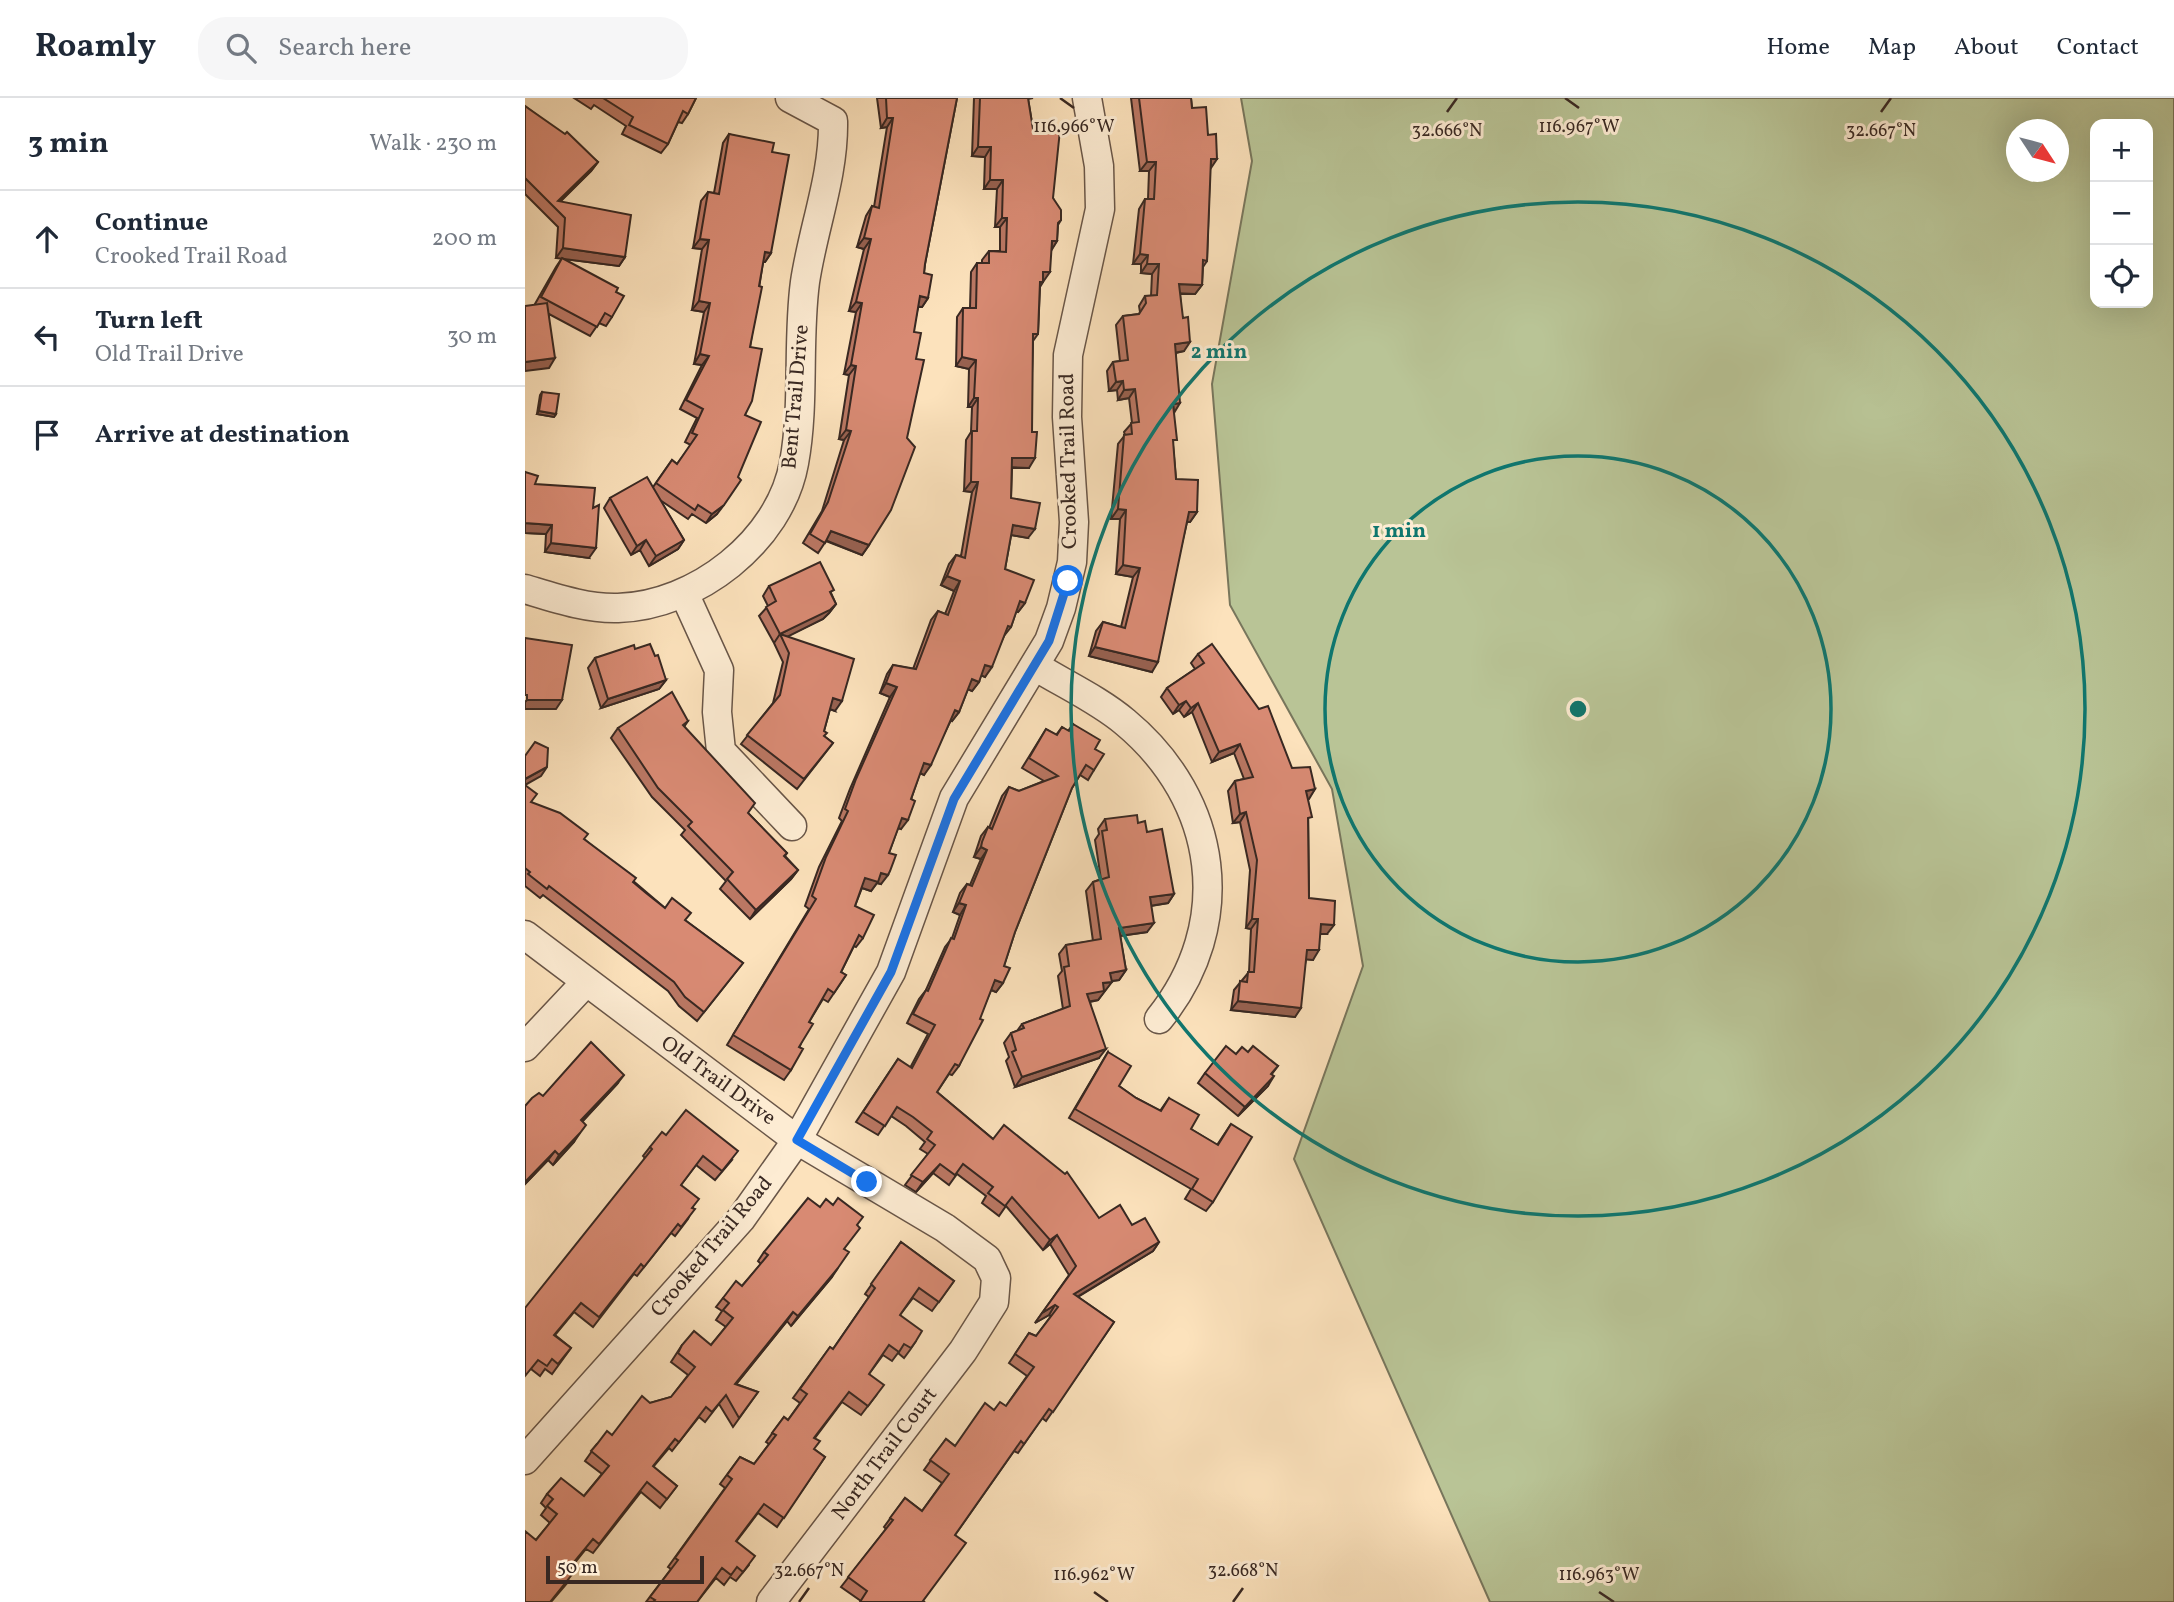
<!DOCTYPE html>
<meta charset="utf-8">
<style>
:root{--surface:#fff;--page:#f6f6f7;--text:#1f2937;--muted:#747a83;--line:#e0e1e3}
body{margin:0;font-family:Vollkorn,serif;background:var(--page);color:var(--text)}
.controls{position:absolute;right:21px;top:21px;display:grid;overflow:hidden;border-radius:14px;box-shadow:0 7px 28px #0002}
.controls button{width:63px;height:63px;display:grid;place-items:center;padding:0;border:0;border-bottom:2px solid var(--line);background:var(--surface);color:var(--text);font:35px sans-serif}
.compass{position:absolute;left:1481px;top:21px;width:63px;height:63px;border-radius:50%;background:var(--surface);box-shadow:0 7px 28px #0002;rotate:126deg}
.scale{position:absolute;left:21px;bottom:18px;width:158px;box-sizing:border-box;padding-left:7px;border:4px solid #382822;border-top:0;font-size:19px;line-height:24px;white-space:nowrap;color:#382822;-webkit-text-stroke:5px #fdecd3;paint-order:stroke}
.stop{position:absolute;width:21px;height:21px;margin:-16px;border:5px solid #1a73e8;border-radius:50%;background:#fff}
.stop.end{background:#1a73e8;border-color:#fff;box-shadow:0 2px 7px #0008}
.list{margin:0;padding:0;list-style:none}
h2{display:flex;justify-content:space-between;align-items:center;height:91px;margin:0;padding:0 28px;font-size:30px}
h2 small{font-size:23px;font-weight:400;color:var(--muted)}
.list li{display:grid;grid-template-columns:46px 1fr auto;gap:21px;align-items:center;box-sizing:border-box;height:98px;padding:0 28px;border-top:2px solid var(--line)}
.list b{display:block;font-size:26px;white-space:nowrap}
.list p{margin:0;font-size:23px;white-space:nowrap;color:var(--muted)}
.list em{font-size:23px;font-style:normal;color:var(--muted)}
.icon{flex:none;width:38px;height:38px;fill:none;stroke:currentColor;stroke-width:2;stroke-linecap:round;stroke-linejoin:round}
.map{position:relative;flex:none;width:1649px;height:1504px;overflow:hidden}
header{display:flex;align-items:center;gap:42px;box-sizing:border-box;height:98px;padding:0 35px;background:var(--surface);border-bottom:2px solid var(--line)}
header strong{font-size:33px}
nav{display:flex;gap:38px;margin-inline-start:auto;font-size:24px}
.search{width:490px;height:63px;background:var(--page);display:flex;align-items:center;gap:18px;box-sizing:border-box;padding:0 24px;border-radius:28px;color:var(--muted);font-size:26px}
main{display:flex}
aside{flex:1;background:var(--surface)}
.map>svg:first-child{display:block}
.green{fill:#b9c496;stroke:#78765c;stroke-width:2;fill-rule:evenodd}
.lines{fill:none;stroke-linecap:round;stroke-linejoin:round}
.minor-casing{stroke:#695648;stroke-width:31}
.minor{stroke:#fdecd3;stroke-width:28}
.wall{fill:#ba7763;stroke:#382822;stroke-width:2}
.shaded-wall{fill:#976150;stroke:#382822;stroke-width:2}
.building{fill:#d88a73;stroke:#382822;stroke-width:2}
.route{stroke:#1a73e8;stroke-width:9}
.ticks{fill:none;stroke:#382822;stroke-width:2.5}
.ring{fill:none;stroke:#0f766e;stroke-width:3.5}
.labels{text-anchor:middle;dominant-baseline:central;stroke-width:6;stroke-linejoin:round;paint-order:stroke}
.street-label{font-size:21px;fill:#382822;stroke:#fdecd3}
.ticks-label{font-size:18px;text-anchor:middle;fill:#382822;stroke:#fdecd3;stroke-width:6;stroke-linejoin:round;paint-order:stroke}
.centre{fill:#0f766e;stroke:#fdecd3;stroke-width:3.5}
.ring-label{font-size:21px;text-anchor:middle;font-weight:bold;fill:#0f766e;stroke:#fdecd3;stroke-width:6;stroke-linejoin:round;paint-order:stroke}
</style>
<header>
<strong>Roamly</strong>
<div class="search"><svg class="icon" aria-label="search" viewBox="0 0 24 24"><circle cx="10" cy="10" r="6"/><path d="M15 15l6 6"/></svg>Search here</div>
<nav><a>Home</a><a>Map</a><a>About</a><a>Contact</a></nav>
</header>
<main>
<aside>
<h2>3 min<small>Walk · 230 m</small></h2>
<ul class="list">
<li><svg class="icon" aria-label="ahead" viewBox="0 0 24 24"><path d="M12 20V5M6 11l6-6 6 6"/></svg><div><b>Continue</b><p>Crooked Trail Road</p></div><em>200 m</em></li>
<li><svg class="icon" aria-label="left" viewBox="0 0 24 24"><path d="M17 20v-9H6M10 6l-5 5 5 5"/></svg><div><b>Turn left</b><p>Old Trail Drive</p></div><em>30 m</em></li>
<li><svg class="icon" aria-label="arrive" viewBox="0 0 24 24"><path d="M6 21V4h12l-3 4 3 4H6"/></svg><div><b>Arrive at destination</b></div></li>
</ul>
</aside>
<div class="map">
<svg width="1649" height="1504" viewBox="0 0 1649 1504">
<rect width="100%" height="100%" fill="#fce2bc"/>
<filter id="stains"><feTurbulence type="fractalNoise" baseFrequency=".00286" numOctaves="4"/><feColorMatrix values="0 0 0 0 .2 0 0 0 0 .09 0 0 0 0 .02 0 0 0 .5 -.17"/></filter>
<radialGradient id="worn" r=".72"><stop offset=".6" stop-color="#630" stop-opacity="0"/><stop offset="1" stop-color="#630" stop-opacity=".3"/></radialGradient>
<path class="green" d="M716 0H1649V1504H965L769 1061 838 868 807 691 705 507 687 286 727 63ZM1570 26H1623V205H1570ZM1492 32H1534V74H1492Z"/>
<g class="lines">
<g class="minor-casing">
<g id="minor">
<path d="M0 491C30 500 62 511 93 510 171 508 255 443 269 365 280 305 272 244 280 184 288 130 309 78 308 23L265 0"/>
<polyline points="159,495 194,572 192,614 196,653 267,728"/>
<path d="M510 568C539 586 574 602 600 624 694 702 711 826 634 921"/>
<polyline points="0,837 272,1042 420,1130 462,1161 471,1180 469,1204 438,1253 246,1504"/>
<polyline points="0,949 61,884"/>
<polyline points="0,1362 216,1121 272,1042 366,874 429,700 524,543 536,510 547,464 549,424 542,319 543,257 575,111 574,68 562,0"/>
</g>
</g>
<use href="#minor" class="minor"/>
</g>
<g class="wall">
<polygon points="49,0 171,0 163,16 157,25 153,24 143,46 136,55 97,36 101,28 69,7 66,11"/>
<polygon points="352,0 432,0 400,166 399,175 403,200 397,209 393,209 344,447 337,457 301,443 293,455 278,445 297,413 319,342 314,341 324,277 319,276 331,214 324,213 339,151 332,149 341,118 347,108 349,109 362,29 356,30"/>
<polygon points="449,0 508,0 503,1 508,31 528,100 536,122 533,127 532,143 526,152 518,184 515,189 513,236 508,243 504,370 487,370 486,400 503,440 486,437 480,471 500,505 493,514 491,514 486,529 479,538 460,579 456,577 454,584 447,593 443,591 434,614 427,623 426,622 399,677 395,675 376,731 373,730 364,755 356,786 352,785 346,793 337,790 330,808 338,840 331,849 329,848 316,874 321,877 303,904 298,901 284,924 266,972 259,982 202,947 284,811 280,808 294,769 317,723 314,720 325,691 365,599 355,595 362,576 368,567 388,571 406,522 413,513 420,516 429,493 416,487 424,466 431,457 436,458 447,394 439,393 441,342 446,334 447,309 443,309 444,271 431,268 432,219 438,210 445,210 446,174 452,165 457,165 457,162 464,153 475,153 475,129 470,129 472,91 459,91 460,59 447,58"/>
<polygon points="606,0 666,0 667,10 683,37 685,70 682,163 678,169 677,187 670,196 655,196 659,253 651,255 648,347 651,381 672,414 665,424 662,424 627,574 564,558 571,533 578,524 596,529 608,479 591,476 595,421 586,421 593,346 600,337 599,334 607,325 604,300 593,302 592,292 584,293 582,273 588,264 595,263 591,227 598,218 614,216 615,214 614,208 620,198 626,198 627,176 616,175 616,166 608,166 614,111 620,101 623,101 624,73 615,73"/>
<polygon points="0,8 73,64 66,73 35,104 100,159 94,168 39,161 91,194 87,219 81,228 74,225 65,238 24,216 24,270 10,206 31,169 37,160 31,160 33,129 0,96"/>
<polygon points="204,36 247,54 246,155 240,164 238,164 225,249 220,317 192,416 181,425 167,416 163,421 135,402 159,442 153,451 124,468 115,452 106,457 79,410 85,400 128,389 147,362 152,366 166,347 160,344 172,320 155,311 177,267 169,266 179,214 167,212 177,151 168,150 176,103 183,94 189,95 198,45"/>
<polygon points="17,294 31,316 29,319 12,316 15,297"/>
<polygon points="0,374 10,386 64,460 20,454 21,436 0,435"/>
<polygon points="244,488 306,495 311,506 304,515 298,521 262,538 310,613 305,611 299,633 299,638 308,645 272,691 216,646 248,605 258,564 249,545 234,518 243,508 238,498"/>
<polygon points="110,551 130,558 141,582 134,591 76,610 63,570 70,560"/>
<polygon points="673,556 767,670 790,691 783,701 784,800 802,836 795,836 788,862 781,861 770,919 706,912 709,892 724,874 726,831 721,830 725,772 715,724 708,725 703,693 710,683 719,681 709,655 687,664 667,614 659,619 654,612 648,616 636,599 642,590 670,571 666,565"/>
<polygon points="163,623 159,629 223,715 262,755 260,758 273,772 266,781 225,821 195,791 201,783 156,737 160,732 127,699 86,640 93,630"/>
<polygon points="548,626 570,651 569,672 563,682 555,677 547,690 490,834 479,868 478,885 471,894 466,892 434,968 427,977 424,976 412,994 468,1041 574,1120 607,1127 634,1144 628,1153 553,1199 589,1224 521,1323 517,1320 493,1355 489,1353 430,1437 398,1503 336,1503 316,1489 361,1431 359,1429 380,1400 397,1413 417,1385 399,1372 421,1341 430,1348 469,1312 481,1308 502,1278 484,1265 504,1235 511,1238 526,1218 524,1217 510,1225 544,1177 525,1146 518,1152 481,1108 474,1118 457,1105 461,1098 432,1076 424,1087 408,1075 391,1094 380,1087 403,1056 395,1051 400,1044 381,1028 366,1018 353,1037 331,1024 373,961 385,970 403,936 382,925 394,901 401,892 420,849 427,840 435,817 428,814 435,795 442,786 445,787 456,761 449,759 456,738 463,729 464,730 477,698 484,689 494,693 519,683 497,670 521,631 531,637 537,629 543,633"/>
<polygon points="0,687 6,704 59,741 140,810 161,823 218,865 172,923 154,908 143,893 18,797 15,800 0,788"/>
<polygon points="580,721 613,725 622,734 649,796 643,805 626,808 622,834 595,838 601,872 594,882 587,883 573,902 565,904 574,960 490,989 481,963 484,959 479,945 486,935 492,933 497,926 538,911 533,878 537,873 534,856 541,847 568,843 561,793 568,784 576,781 570,742 574,736 573,731"/>
<polygon points="583,954 594,988 611,1000 635,1013 644,1000 666,1031 692,1047 706,1026 688,1104 681,1113 660,1101 666,1091 544,1020"/>
<polygon points="723,954 753,968 747,976 743,988 713,1018 673,985 680,975 711,956"/>
<polygon points="92,986 57,1024 49,1044 28,1067 23,1062 0,1086 0,1008 18,998"/>
<polygon points="141,1037 207,1062 190,1082 171,1067 156,1087 168,1110 163,1121 150,1138 146,1135 112,1178 109,1176 68,1229 49,1214 30,1237 46,1250 27,1276 20,1271 15,1278 6,1271 120,1060 118,1058 125,1049"/>
<polygon points="295,1109 332,1127 319,1151 307,1179 266,1228 262,1223 211,1286 233,1294 208,1329 194,1306 180,1324 174,1319 147,1353 144,1350 128,1369 152,1388 135,1410 116,1394 68,1455 61,1451 45,1471 43,1484 26,1504 0,1504 11,1442 25,1425 16,1417 21,1410 16,1405 22,1396 59,1398 77,1376 60,1363 72,1346 87,1337 125,1305 146,1299 163,1277 146,1264 157,1247 186,1247 201,1229 191,1222 197,1213 191,1209 198,1200 217,1188 236,1166 233,1163 239,1154"/>
<polygon points="376,1144 429,1183 407,1213 388,1200 375,1217 391,1243 385,1252 379,1260 373,1255 367,1263 358,1257 344,1276 352,1296 336,1317 317,1304 290,1340 289,1351 300,1359 252,1429 233,1415 211,1444 224,1467 211,1483 205,1479 199,1487 191,1480 172,1504 121,1504 146,1471 143,1469 200,1390 195,1386 215,1359 229,1366 244,1346 241,1344 259,1319 263,1322 275,1305 268,1300 305,1249 308,1251 344,1199 340,1196"/>
</g>
<g class="shaded-wall">
<polygon points="362,20 368,20 362,29 356,30"/>
<polygon points="453,49 466,49 460,59 447,58"/>
<polygon points="686,61 692,61 686,70"/>
<polygon points="73,64 66,73 29,109 33,103"/>
<polygon points="622,64 631,64 624,73 615,73"/>
<polygon points="465,82 478,82 472,91 459,91"/>
<polygon points="477,120 482,120 475,129 470,129"/>
<polygon points="339,140 346,141 339,151 332,149"/>
<polygon points="175,141 184,142 177,151 168,150"/>
<polygon points="527,143 532,143 526,153"/>
<polygon points="38,150 100,159 94,168 31,160"/>
<polygon points="240,154 246,155 240,164 234,163"/>
<polygon points="615,156 623,157 616,166 608,166"/>
<polygon points="622,166 634,166 627,176 616,175"/>
<polygon points="518,174 525,174 518,184 512,183"/>
<polygon points="654,186 677,187 670,196 647,195"/>
<polygon points="395,198 403,200 397,209 388,208"/>
<polygon points="174,203 185,205 179,214 167,212"/>
<polygon points="331,204 337,205 331,214 324,213"/>
<polygon points="665,244 659,253 643,256 650,246"/>
<polygon points="175,256 184,258 177,267 169,266"/>
<polygon points="437,259 451,262 444,271 431,268"/>
<polygon points="30,260 24,270 0,273 0,264"/>
<polygon points="326,267 331,268 324,277 319,276"/>
<polygon points="598,283 592,292 584,293 591,284"/>
<polygon points="610,291 604,300 593,302 599,292"/>
<polygon points="449,300 453,300 447,309 443,309"/>
<polygon points="655,305 649,315 648,306"/>
<polygon points="14,313 31,316 29,319 12,316"/>
<polygon points="321,332 326,333 319,342 314,341"/>
<polygon points="487,360 510,360 504,370 481,369"/>
<polygon points="446,384 453,384 447,394 439,393"/>
<polygon points="199,407 192,416 181,425 187,416"/>
<polygon points="593,411 601,412 595,421 586,421"/>
<polygon points="664,414 672,414 665,424 657,423"/>
<polygon points="0,425 27,427 21,436 0,435"/>
<polygon points="488,427 510,431 503,440 481,436"/>
<polygon points="306,433 344,447 337,457 300,442"/>
<polygon points="121,442 115,452 106,457 112,448"/>
<polygon points="159,442 153,451 124,468 131,458"/>
<polygon points="26,445 71,450 64,460 20,454"/>
<polygon points="598,467 615,470 608,479 591,476"/>
<polygon points="422,478 435,483 429,493 416,487"/>
<polygon points="495,503 500,505 493,514 489,513"/>
<polygon points="311,506 304,515 298,521 258,541 255,536 249,545 255,536"/>
<polygon points="570,549 633,564 627,574 564,558"/>
<polygon points="460,567 467,569 460,579 453,576"/>
<polygon points="447,581 454,584 447,593 440,590"/>
<polygon points="141,582 134,591 76,610 83,601"/>
<polygon points="361,585 372,589 365,599 355,595"/>
<polygon points="308,600 317,603 310,613 302,610"/>
<polygon points="2,602 37,602 31,611 0,611 0,604"/>
<polygon points="661,603 654,612 648,616 654,607"/>
<polygon points="673,605 667,614 659,619 666,610"/>
<polygon points="430,612 434,614 427,623 424,622"/>
<polygon points="715,646 709,655 687,664 694,654"/>
<polygon points="399,665 406,667 399,677 393,674"/>
<polygon points="22,669 16,678 0,687 0,681"/>
<polygon points="790,691 784,701 774,702 781,693"/>
<polygon points="721,714 715,724 708,725 715,716"/>
<polygon points="377,720 383,722 376,731 370,729"/>
<polygon points="456,749 462,752 456,761 449,759"/>
<polygon points="273,772 266,781 225,821 231,812"/>
<polygon points="356,775 363,777 356,786 352,785 346,793 334,789 340,780"/>
<polygon points="649,796 643,805 618,809 625,799"/>
<polygon points="434,805 441,807 435,817 428,814"/>
<polygon points="727,821 733,821 726,831 721,830"/>
<polygon points="629,825 622,834 587,839 594,830"/>
<polygon points="796,826 809,827 802,836 789,836"/>
<polygon points="782,852 794,852 788,862 776,861"/>
<polygon points="601,872 594,882 579,884 585,875"/>
<polygon points="470,882 478,885 471,894 464,891"/>
<polygon points="587,884 573,902 555,905 562,896 578,885"/>
<polygon points="713,903 776,910 770,919 706,912"/>
<polygon points="581,951 574,960 490,989 497,979"/>
<polygon points="99,977 92,986 49,1032 56,1022"/>
<polygon points="749,978 743,988 713,1018 720,1009"/>
<polygon points="55,1035 49,1044 28,1067 34,1057"/>
<polygon points="30,1053 23,1062 0,1086 0,1084"/>
<polygon points="415,1066 408,1075 391,1094 398,1084"/>
<polygon points="532,1137 525,1146 518,1152 525,1142"/>
<polygon points="634,1144 628,1153 542,1205 549,1196"/>
<polygon points="313,1170 307,1179 266,1228 273,1218"/>
<polygon points="530,1207 524,1217 510,1225 517,1215"/>
<polygon points="268,1214 262,1223 204,1295 210,1286"/>
</g>
<g class="building">
<polygon points="78,0 171,0 163,16 158,13 143,46 104,27 108,19"/>
<polygon points="361,0 432,0 400,166 399,175 407,177 403,200 395,198 389,234 396,235 391,261 399,262 382,340 390,349 366,412 344,447 306,433 300,445 285,436 303,404 326,333 321,332 331,268 326,267 337,205 331,204 346,141 339,140 347,108 354,110 368,20 362,20"/>
<polygon points="455,0 503,0 508,31 535,32 528,100 536,112 536,122 533,125 532,143 527,143 525,174 518,174 518,184 515,184 513,236 508,236 507,334 512,334 510,360 487,360 486,400 515,405 510,431 488,427 480,471 509,482 500,505 495,503 486,529 483,528 467,569 460,567 454,584 447,581 434,614 430,612 406,667 399,665 386,701 390,703 383,722 377,720 364,755 371,757 365,773 363,777 356,775 353,784 340,780 330,808 349,817 338,840 334,837 316,874 321,877 309,895 303,891 284,924 288,926 274,949 278,951 266,972 208,937 291,801 287,798 301,759 323,713 320,711 331,681 372,589 361,585 368,567 391,571 413,513 423,517 435,483 422,478 431,457 440,460 453,384 446,384 447,333 452,333 453,300 449,300 451,262 437,259 438,210 451,210 452,165 464,165 464,153 481,154 482,120 477,120 478,82 465,82 466,49 453,49"/>
<polygon points="614,0 666,0 667,10 681,9 683,37 691,36 692,61 686,61 682,163 678,162 677,187 654,186 658,220 663,219 665,244 650,246 655,305 648,306 652,342 648,342 651,381 673,382 672,414 664,414 633,564 570,549 578,524 600,530 615,470 598,467 601,412 593,411 599,337 607,336 606,325 614,324 610,291 599,292 598,283 591,284 588,264 603,262 598,218 614,216 621,205 620,198 632,197 634,166 622,166 623,157 615,156 620,101 629,101 631,64 622,64"/>
<polygon points="0,8 40,36 42,34 73,64 33,103 106,117 100,159 38,150 40,120 0,80"/>
<polygon points="204,36 249,45 247,54 264,57 246,155 240,154 234,188 237,189 225,249 237,251 227,303 220,317 236,324 213,379 216,382 199,407 187,416 173,407 170,412 131,385 147,362 152,366 172,337 167,335 178,311 161,302 184,258 175,256 185,205 174,203 184,142 175,141 183,94 194,96"/>
<polygon points="37,160 93,190 91,194 99,198 87,219 80,215 72,229 16,199"/>
<polygon points="22,205 30,260 0,264 0,208"/>
<polygon points="17,294 34,296 31,316 14,313"/>
<polygon points="0,374 13,378 10,386 70,390 68,410 74,407 71,450 26,445 27,427 0,425"/>
<polygon points="122,379 159,442 131,458 121,442 112,448 85,400"/>
<polygon points="295,464 309,492 305,494 311,506 305,512 255,536 241,509 251,503 244,488"/>
<polygon points="255,536 329,561 317,603 308,600 299,633 302,635 299,638 308,645 279,681 222,637 255,597 264,555"/>
<polygon points="0,540 47,547 37,602 2,602 2,597 0,597"/>
<polygon points="125,546 130,558 133,557 141,582 83,601 70,560 109,547 110,551"/>
<polygon points="687,546 734,611 743,608 767,670 785,669 790,691 781,693 787,719 783,720 784,800 810,803 809,827 796,826 794,852 782,852 776,910 713,903 715,883 722,884 723,874 729,874 733,821 727,821 732,762 721,714 715,716 710,683 728,679 715,646 694,654 673,605 666,610 661,603 654,607 642,590 679,565 673,556"/>
<polygon points="147,594 163,623 158,627 230,705 223,715 262,755 259,758 273,772 231,812 202,781 208,774 163,728 167,724 133,690 93,630"/>
<polygon points="548,626 575,642 570,651 579,656 569,672 561,667 547,690 490,834 479,868 485,870 478,885 470,882 455,921 458,922 434,968 430,966 412,994 468,1041 479,1027 540,1076 542,1074 574,1120 595,1107 607,1127 620,1120 634,1144 549,1196 589,1224 528,1314 524,1311 499,1346 496,1343 430,1437 441,1445 398,1503 400,1504 335,1504 342,1493 323,1479 368,1422 365,1420 380,1400 397,1413 424,1376 405,1362 421,1341 430,1348 460,1305 469,1312 475,1304 481,1308 509,1269 490,1256 504,1235 511,1238 533,1209 530,1207 517,1215 551,1168 532,1137 525,1142 487,1099 480,1108 463,1095 468,1089 438,1066 430,1077 415,1066 398,1084 386,1077 410,1047 402,1041 407,1034 388,1019 372,1009 360,1028 338,1014 373,961 387,970 410,927 388,916 401,892 403,893 426,840 429,841 441,807 434,805 442,786 447,788 462,752 456,749 457,744 463,729 467,731 484,689 494,693 533,678 504,660 521,631 532,637 537,629 544,633"/>
<polygon points="10,644 23,650 22,669 0,681 0,658"/>
<polygon points="0,687 12,696 6,704 35,715 63,736 59,741 111,780 108,784 121,795 140,810 147,800 166,815 160,822 218,865 179,914 160,899 149,884 24,788 22,791 3,776 5,774 0,770"/>
<polygon points="612,717 613,725 620,723 622,734 637,731 649,796 625,799 629,825 594,830 601,872 585,875 587,884 578,885 579,893 562,896 581,951 497,979 487,954 491,952 486,935 499,930 497,926 545,908 539,869 544,868 541,847 576,841 568,784 584,779 577,733 582,732 580,721"/>
<polygon points="66,944 99,977 56,1022 61,1027 55,1035 34,1057 30,1053 0,1084 0,1008 7,1000 14,995 18,998"/>
<polygon points="701,948 711,956 717,949 723,954 728,948 753,968 746,976 749,978 720,1009 680,975"/>
<polygon points="583,954 606,968 594,988 611,1000 636,1013 644,1000 674,1017 666,1031 693,1047 706,1026 727,1039 688,1104 667,1091 673,1081 550,1011"/>
<polygon points="161,1012 213,1053 197,1073 178,1058 156,1087 174,1101 167,1110 170,1111 156,1129 153,1126 119,1169 116,1166 74,1219 56,1205 29,1237 46,1250 33,1266 27,1261 22,1268 13,1262 0,1278 0,1210 127,1051 125,1049 137,1034 141,1037"/>
<polygon points="283,1100 295,1109 301,1101 308,1107 313,1100 338,1119 332,1127 335,1130 319,1151 324,1154 313,1170 273,1218 268,1214 210,1286 233,1294 214,1320 201,1297 187,1314 181,1309 154,1344 150,1341 128,1368 152,1388 142,1401 122,1384 74,1446 68,1441 44,1470 49,1474 25,1504 0,1504 0,1433 11,1442 32,1416 22,1408 28,1401 22,1396 36,1380 59,1398 84,1368 66,1353 72,1346 82,1333 87,1337 117,1298 125,1305 146,1299 170,1269 153,1255 157,1247 169,1233 186,1247 208,1220 198,1212 204,1205 198,1200 211,1183 217,1188 243,1157 239,1154"/>
<polygon points="376,1144 429,1183 414,1204 394,1190 375,1217 397,1233 391,1243 386,1250 379,1246 374,1254 364,1247 344,1276 359,1287 343,1308 324,1294 289,1340 295,1343 289,1351 300,1359 259,1420 239,1406 211,1443 230,1458 218,1474 212,1469 206,1477 197,1470 172,1504 128,1504 130,1502 125,1499 153,1462 150,1460 207,1381 202,1377 215,1359 229,1366 251,1337 247,1335 259,1319 263,1322 282,1296 275,1291 305,1249 308,1251 350,1190 346,1186"/>
</g>
<g class="lines">
<polyline class="route" points="342,1084 272,1042 366,874 429,701 524,543 543,483"/>
</g>
<path class="ticks" d="M535 0 549 10M1040 0 1054 10M922 14 932 0M1356 14 1366 0M569 1494 583 1504M1074 1494 1089 1504M274 1504 284 1490M708 1504 718 1490"/>
<g class="ring">
<circle cx="1053" cy="611" r="253"/>
<circle cx="1053" cy="611" r="507"/>
</g>
<g class="labels">
<g class="street-label">
<text transform="translate(271 299) rotate(-85)">Bent Trail Drive</text>
<text transform="translate(544 363) rotate(-91)">Crooked Trail Road</text>
<text transform="translate(193 983) rotate(36)">Old Trail Drive</text>
<text transform="translate(187 1149) rotate(-50)">Crooked Trail Road</text>
<text transform="translate(360 1356) rotate(-53)">North Trail Court</text>
</g>
</g>
<g class="ticks-label">
<text x="549" y="34">116.966°W</text>
<text x="1054" y="34">116.967°W</text>
<text x="922" y="38">32.666°N</text>
<text x="1356" y="38">32.667°N</text>
<text x="284" y="1478">32.667°N</text>
<text x="718" y="1478">32.668°N</text>
<text x="569" y="1482">116.962°W</text>
<text x="1074" y="1482">116.963°W</text>
</g>
<circle cx="1053" cy="611" r="10" class="centre"/>
<g class="ring-label">
<text x="694" y="260">2 min</text>
<text x="874" y="439">1 min</text>
</g>
<rect width="100%" height="100%" filter="url(#stains)"/>
<rect width="100%" height="100%" fill="url(#worn)"/>
</svg>
<div class="controls">
<button>+</button>
<button>−</button>
<button><svg class="icon" aria-label="locate" viewBox="0 0 24 24"><circle cx="12" cy="12" r="6"/><path d="M12 2v4M12 18v4M2 12h4M18 12h4"/></svg></button>
</div>
<svg class="compass" viewBox="-18 -18 36 36"><path d="M0-13l5 13h-10z" fill="#e53935"/><path d="M0 13l5-13h-10z" fill="#747a83"/></svg>
<div class="scale">50 m</div>
<div class="stop" style="left:543px;top:483px"></div>
<div class="stop end" style="left:342px;top:1084px"></div>
</div>
</main>
